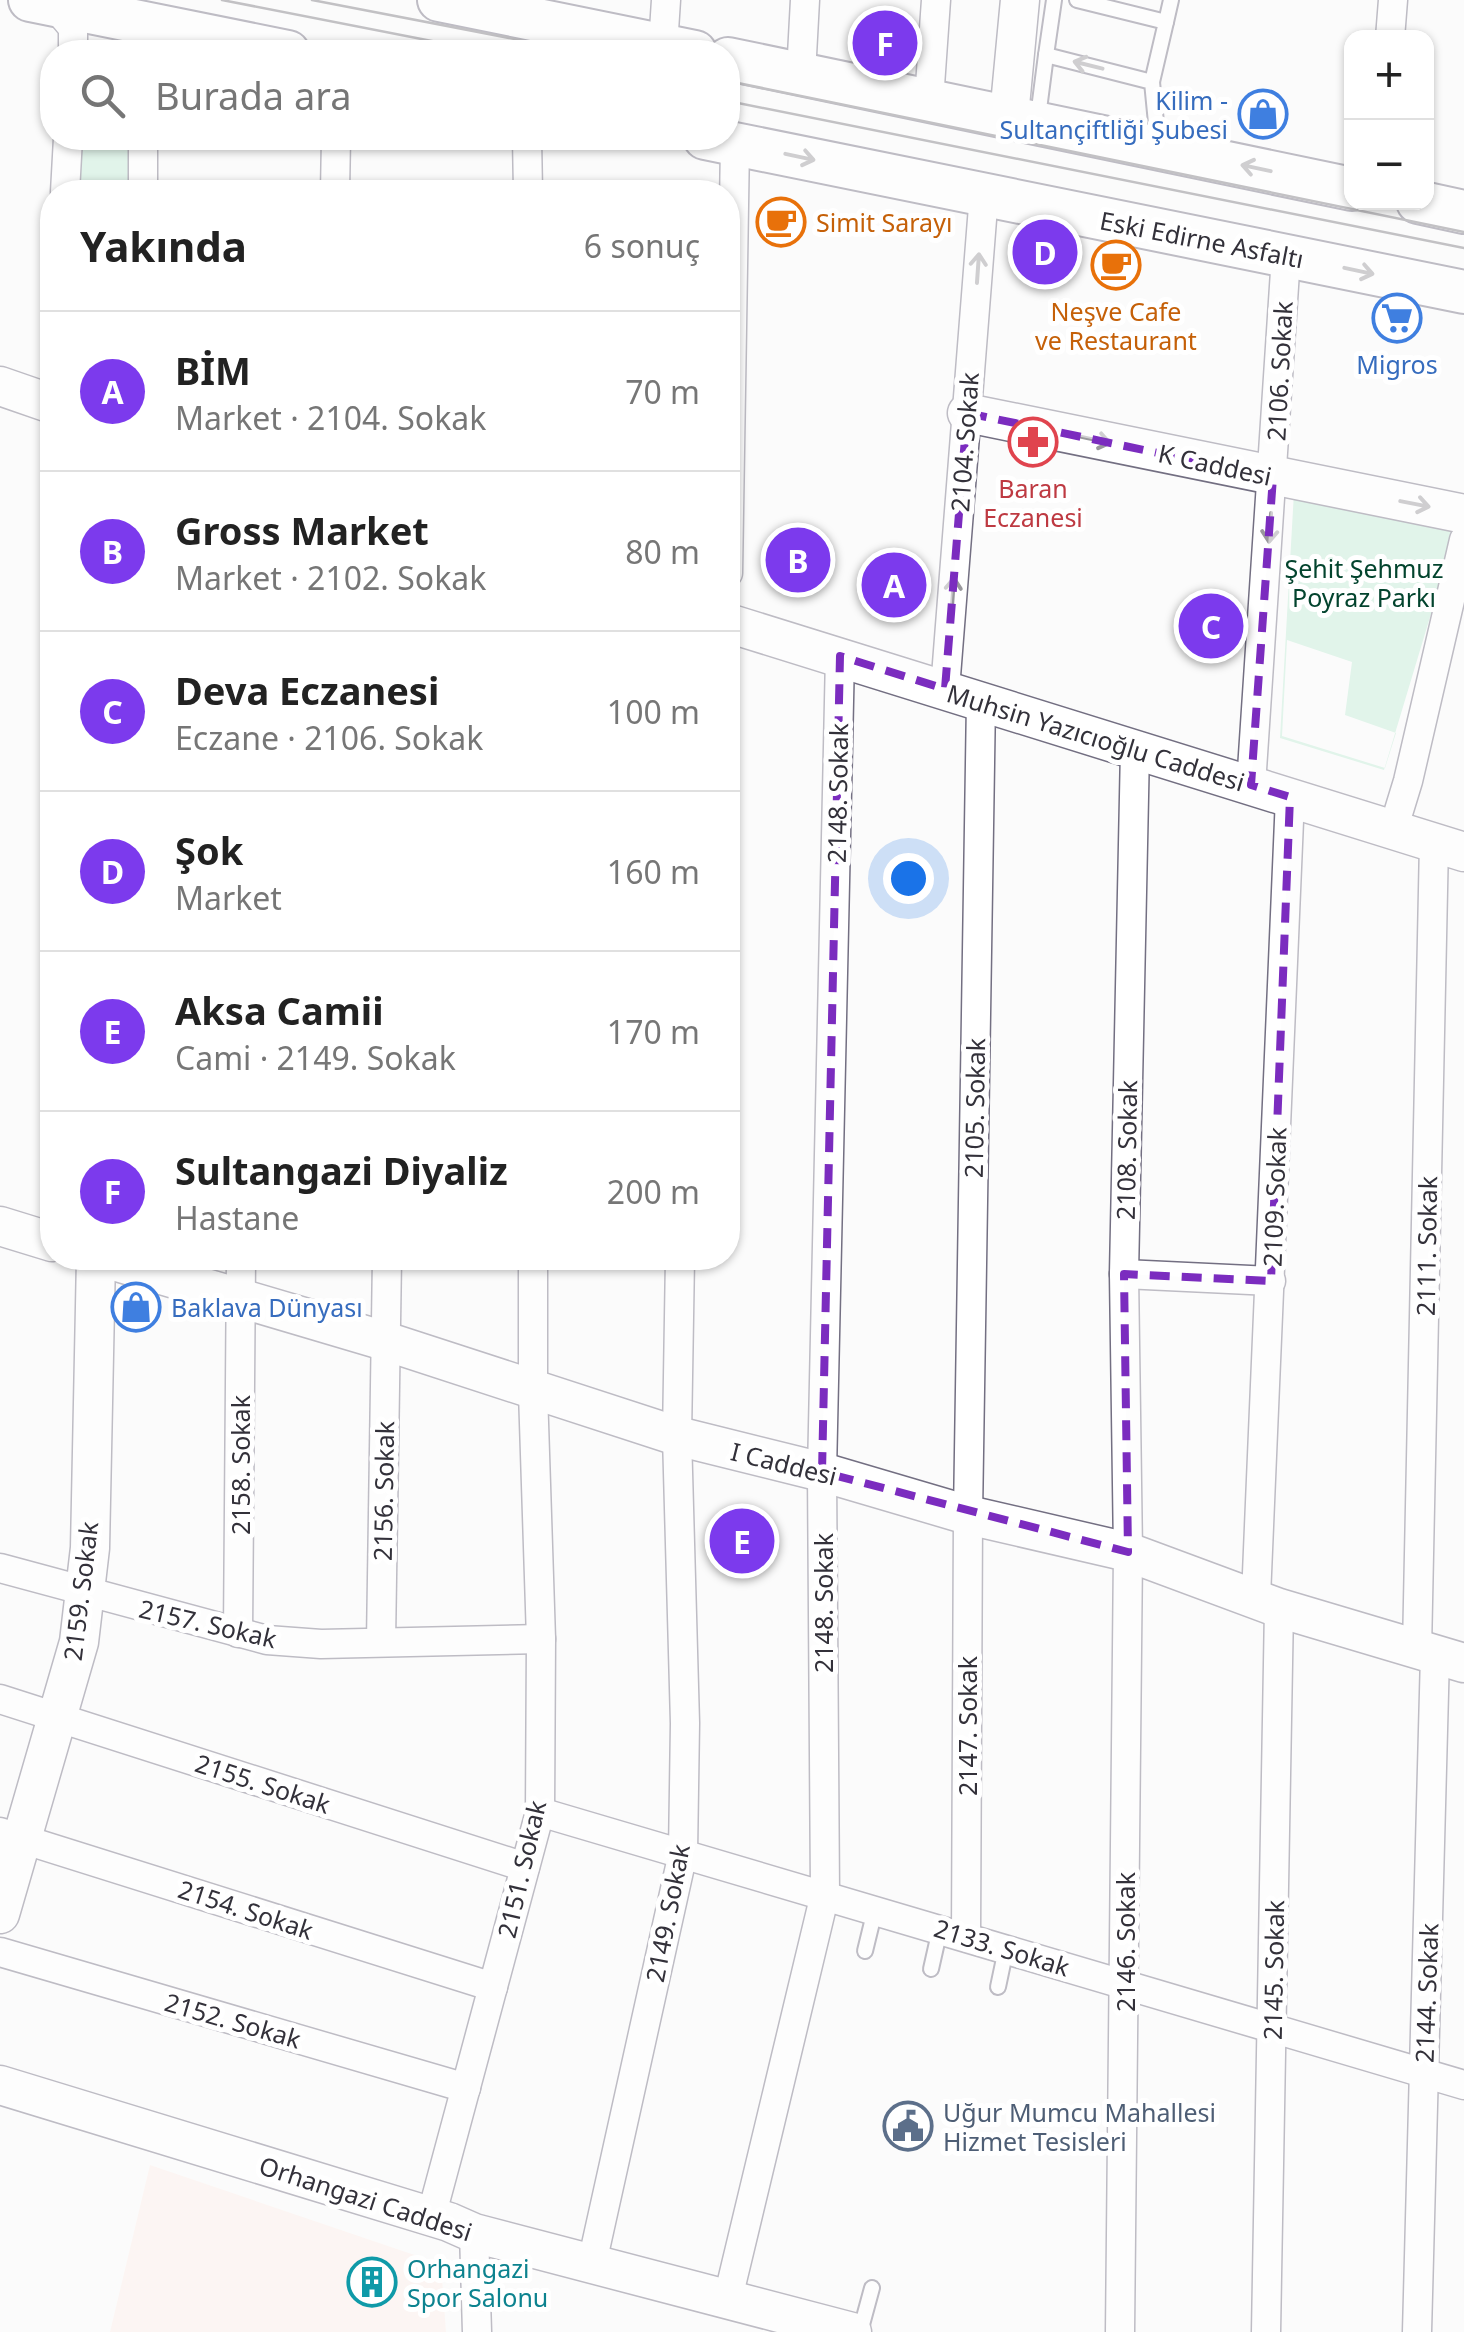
<!DOCTYPE html>
<html lang="tr">
<meta charset="utf-8">
<style>
:root{--surface:#fff;--page:#f6f6f6;--text:#222;--muted:#767676;--line:#e0e0e0;--accent:#7c3aed}
body{margin:0;font-family:"Noto Sans",sans-serif;background:var(--page);color:var(--text)}
.controls{position:absolute;right:30px;top:30px;display:grid;overflow:hidden;border-radius:20px;box-shadow:0 2px 8px #0004}
.controls button{width:90px;height:90px;display:grid;place-items:center;padding:0;border:0;border-bottom:2px solid var(--line);background:var(--surface);color:var(--text);font:50px sans-serif}
.you{position:absolute;left:908px;top:878px;width:35px;height:35px;margin:-25px;border:8px solid #fff;border-radius:50%;background:#1a73e8;box-shadow:0 0 0 15px #1a73e833}
.badge{display:grid;place-items:center;width:65px;height:65px;border-radius:50%;background:var(--accent);color:#fff;font-size:32px;font-weight:700}
.pin{position:absolute;translate:-50% -50%;border:5px solid #fff;box-shadow:0 2px 10px #0006}
.list{margin:0;padding:0;list-style:none}
h2{display:flex;justify-content:space-between;align-items:center;height:130px;margin:0;padding:0 40px;font-size:42px}
h2 small{font-size:32px;font-weight:400;color:var(--muted)}
.list li{display:grid;grid-template-columns:65px 1fr auto;gap:30px;align-items:center;box-sizing:border-box;height:160px;padding:0 40px;border-top:2px solid var(--line)}
.list b{display:block;font-size:38px;white-space:nowrap}
.list p{margin:0;font-size:32px;white-space:nowrap;color:var(--muted)}
.list em{font-size:32px;font-style:normal;color:var(--muted)}
.icon{flex:none;width:55px;height:55px;fill:none;stroke:currentColor;stroke-width:2;stroke-linecap:round;stroke-linejoin:round}
.map{position:relative;flex:none;width:1464px;height:2332px;overflow:hidden}
.search{position:absolute;background:var(--surface);box-shadow:0 2px 8px #0004;left:40px;top:40px;width:700px;height:110px;display:flex;align-items:center;gap:25px;box-sizing:border-box;padding:0 35px;border-radius:40px;color:var(--muted);font-size:38px}
.panel{position:absolute;background:var(--surface);box-shadow:0 2px 8px #0004;left:40px;top:180px;width:700px;height:1090px;border-radius:40px}
.map>svg:first-child{display:block}
.education{fill:#fdeee8}
.green{fill:#c0ebd5;fill-rule:evenodd}
.lines{fill:none;stroke-linecap:round;stroke-linejoin:round}
.lane-casing{stroke:#736f82;stroke-width:18}
.street-casing{stroke:#736f82;stroke-width:31}
.secondary-casing{stroke:#736f82;stroke-width:41}
.primary-casing{stroke:#736f82;stroke-width:46}
.lane{stroke:#fff;stroke-width:14}
.street{stroke:#fff;stroke-width:28}
.secondary{stroke:#fff;stroke-width:38}
.primary{stroke:#fff;stroke-width:42}
.tram{stroke:#7d7b81;stroke-width:2.5}
.oneway{stroke:#99989c}
.marked{fill:none;stroke:#7b2cbf;stroke-width:8;stroke-dasharray:20 12;stroke-linejoin:round}
.labels{text-anchor:middle;dominant-baseline:central;stroke-width:10;stroke-linejoin:round;paint-order:stroke}
.shop-label{font-size:25px;fill:#366cbe;stroke:#fff;text-anchor:end}
.food-label{font-size:25px;fill:#c56008;stroke:#fff;text-anchor:start}
.street-label{font-size:25px;fill:#33313a;stroke:#fff}
.health-label{font-size:25px;fill:#be3a42;stroke:#fff}
.park-label{font-size:25px;fill:#03442e;stroke:#fff}
.service-label{font-size:25px;fill:#4e5e75;stroke:#fff;text-anchor:start}
.culture-label{font-size:25px;fill:#0d838f;stroke:#fff;text-anchor:start}
</style>
<div class="map">
<svg width="1464" height="2332" viewBox="0 0 1464 2332">
<rect width="100%" height="100%" fill="#fbfbfb"/>
<polygon class="education" points="150,2165 441,2264 446,2332 110,2332"/>
<g class="green">
<polygon points="78,138 135,138 134,192 76,192"/>
<path d="M1294 492 1458 524 1384 770 1280 738ZM1287 640 1352 662 1345 715 1396 733 1385 768 1282 736Z"/>
</g>
<g class="lines">
<g class="lane-casing">
<g id="lane">
<polyline points="1077,0 1166,22 1152,82"/>
<polyline points="1166,22 1171,0"/>
<polyline points="1046,55 1054,0"/>
<polyline points="1038,117 1046,55 1152,82 1158,143"/>
<polyline points="865,1951 875,1910"/>
<polyline points="931,1969 940,1929"/>
<polyline points="998,1987 1006,1949"/>
<polyline points="860,2332 872,2288"/>
</g>
</g>
<g class="street-casing">
<g id="street">
<polyline points="54,5 73,28 73,52"/>
<polyline points="1390,38 1393,0"/>
<polyline points="663,46 666,0"/>
<polyline points="801,74 805,0"/>
<polyline points="929,100 936,0"/>
<polyline points="143,138 143,192"/>
<polyline points="527,138 528,192"/>
<polyline points="65,192 68,138"/>
<polyline points="335,192 336,138"/>
<polyline points="728,573 735,144"/>
<polyline points="945,689 984,194"/>
<polyline points="1251,785 1286,256"/>
<polyline points="1393,830 1408,781 1464,540"/>
<polyline points="1124,1274 1271,1281"/>
<polyline points="0,1568 267,1640 321,1644 541,1639"/>
<polyline points="1256,1597 1290,797"/>
<polyline points="238,1633 241,1258"/>
<polyline points="381,1642 387,1258"/>
<polyline points="1417,1649 1434,843"/>
<polyline points="0,1699 525,1867"/>
<polyline points="540,1812 1464,2085"/>
<polyline points="0,1832 493,1987"/>
<polyline points="966,1937 968,1515 981,701"/>
<polyline points="0,1952 466,2088"/>
<polyline points="431,2217 540,1812 541,1639 533,1392 533,1258"/>
<polyline points="474,2233 477,2332"/>
<polyline points="592,2263 683,1853 685,1723 677,1436 680,1258"/>
<polyline points="728,2298 825,1894 822,1472 840,656"/>
<polyline points="1120,2332 1128,1552 1124,1274 1135,749"/>
<polyline points="1266,2332 1279,1608"/>
<polyline points="1417,2332 1435,1655"/>
</g>
</g>
<g class="secondary-casing">
<g id="secondary">
<polyline points="1009,116 1020,0"/>
<polyline points="0,386 52,404"/>
<polyline points="967,413 1464,514"/>
<polyline points="728,623 1464,852"/>
<polyline points="0,1226 52,1242"/>
<polyline points="104,1258 385,1341 677,1436 822,1472 968,1515 1128,1552 1279,1608 1464,1663"/>
<polyline points="0,1914 79,1642 90,1548 96,1258"/>
<polyline points="0,2085 449,2222 474,2233 852,2332"/>
</g>
</g>
<g class="primary-casing">
<g id="primary">
<polyline points="30,0 288,52"/>
<polyline points="439,0 695,52"/>
<polyline points="728,59 1352,189"/>
<polyline points="705,138 1464,292"/>
<polyline points="1418,202 1464,212"/>
</g>
</g>
<use href="#lane" class="lane"/>
<use href="#street" class="street"/>
<use href="#secondary" class="secondary"/>
<use href="#primary" class="primary"/>
<g class="tram">
<polyline points="222,0 488,52"/>
<polyline points="312,0 582,52"/>
<polyline points="728,81 1464,232"/>
<polyline points="728,101 1464,248"/>
</g>
</g>
<defs><path id="oneway-shaft" d="M-6 0H5M1.5-3L5.5 0L1.5 3" fill="none" stroke-width="1.6" stroke-linecap="round" stroke-linejoin="round" transform="scale(2.5)"/></defs>
<g class="oneway">
<use href="#oneway-shaft" transform="translate(1088 65) rotate(-166)"/>
<use href="#oneway-shaft" transform="translate(800 157) rotate(12)"/>
<use href="#oneway-shaft" transform="translate(1256 168) rotate(-168)"/>
<use href="#oneway-shaft" transform="translate(978 268) rotate(-86)"/>
<use href="#oneway-shaft" transform="translate(1359 271) rotate(12)"/>
<use href="#oneway-shaft" transform="translate(1096 440) rotate(12)"/>
<use href="#oneway-shaft" transform="translate(1415 504) rotate(11)"/>
<use href="#oneway-shaft" transform="translate(1270 528) rotate(94)"/>
<use href="#oneway-shaft" transform="translate(953 592) rotate(-86)"/>
</g>
<path d="M0 0H1464V2332H0ZM967 413 1273 477 1251 785 1290 797 1271 1281 1124 1274 1128 1552 822 1472 840 656 945 689Z" fill="#fbfbfb" fill-opacity=".55" fill-rule="evenodd"/>
<path class="marked" d="M967 413 1273 477 1251 785 1290 797 1271 1281 1124 1274 1128 1552 822 1472 840 656 945 689Z"/>
<defs>
<g id="shop-ring" transform="scale(2.5)"><circle r="9.5" fill="#fff" stroke="#3f7fe0" stroke-width="1.5"/><path d="M-5-2.5h2.3a2.7 3.5 0 0 1 5.4 0H5L5.5 6h-11ZM-1.5-2.5h3a1.5 2.3 0 0 0-3 0Z" fill="#3f7fe0"/></g>
<g id="cafe-ring" transform="scale(2.5)"><circle r="9.5" fill="#fff" stroke="#e8710a" stroke-width="1.5"/><path d="M-5.5-4.5H6V0H3Q3 3.5 0 3.5H-2.5Q-5.5 3.5-5.5 0ZM3-3.2v2h1.7v-2ZM-6 4.5H4V6H-6Z" fill="#e8710a"/></g>
<g id="supermarket-ring" transform="scale(2.5)"><circle r="9.5" fill="#fff" stroke="#3f7fe0" stroke-width="1.5"/><path d="M-6-5.5h2.5l.6 2H6L4.5 2H-2.5L-4.4-4H-6ZM-1.5 3.2a1.3 1.3 0 1 0 .1 0ZM3 3.2a1.3 1.3 0 1 0 .1 0Z" fill="#3f7fe0"/></g>
<g id="pharmacy-ring" transform="scale(2.5)"><circle r="9.5" fill="#fff" stroke="#e0444e" stroke-width="1.5"/><path d="M-2-6h4v4h4v4h-4v4h-4v-4h-4v-4h4Z" fill="#e0444e"/></g>
<g id="civic-ring" transform="scale(2.5)"><circle r="9.5" fill="#fff" stroke="#5c6f8a" stroke-width="1.5"/><path d="M-.6-6.5H3V-4.5H.6V-3L4-1V1h2V6H-6V1h2V-1L-.6-3ZM-1.2 2.5V6h2.4V2.5Z" fill="#5c6f8a"/></g>
<g id="building-ring" transform="scale(2.5)"><circle r="9.5" fill="#fff" stroke="#0f9aa8" stroke-width="1.5"/><path d="M-4-6H4V6H1V3H-1V6H-4ZM-2.5-4.3h1.7v1.8h-1.7ZM.8-4.3h1.7v1.8H.8ZM-2.5-1h1.7V.8h-1.7ZM.8-1h1.7V.8H.8Z" fill="#0f9aa8"/></g>
</defs>
<g fill-rule="evenodd">
<use href="#shop-ring" x="1263" y="114"/>
<use href="#cafe-ring" x="781" y="222"/>
<use href="#cafe-ring" x="1116" y="265"/>
<use href="#supermarket-ring" x="1397" y="318"/>
<use href="#pharmacy-ring" x="1033" y="442"/>
<use href="#shop-ring" x="136" y="1307"/>
<use href="#civic-ring" x="908" y="2126"/>
<use href="#building-ring" x="372" y="2282"/>
</g>
<g class="labels">
<g class="shop-label">
<text x="1228" y="100">Kilim -<tspan x="1228" dy="29">Sultançiftliği Şubesi</tspan></text>
<text x="1397" y="364" text-anchor="middle">Migros</text>
<text x="171" y="1307" text-anchor="start">Baklava Dünyası</text>
</g>
<g class="food-label">
<text x="816" y="222">Simit Sarayı</text>
<text x="1116" y="311" text-anchor="middle">Neşve Cafe<tspan x="1116" dy="29">ve Restaurant</tspan></text>
</g>
<g class="street-label">
<text transform="translate(1202 239) rotate(11)">Eski Edirne Asfaltı</text>
<text transform="translate(1279 371) rotate(-87)">2106. Sokak</text>
<text transform="translate(964 442) rotate(-86)">2104. Sokak</text>
<text transform="translate(1215 464) rotate(12)">K Caddesi</text>
<text transform="translate(1096 737) rotate(17)">Muhsin Yazıcıoğlu Caddesi</text>
<text transform="translate(837 793) rotate(-89)">2148. Sokak</text>
<text transform="translate(974 1108) rotate(-89)">2105. Sokak</text>
<text transform="translate(1126 1150) rotate(-89)">2108. Sokak</text>
<text transform="translate(1274 1197) rotate(-88)">2109. Sokak</text>
<text transform="translate(1426 1246) rotate(-89)">2111. Sokak</text>
<text transform="translate(784 1463) rotate(14)">I Caddesi</text>
<text transform="translate(240 1465) rotate(-90)">2158. Sokak</text>
<text transform="translate(383 1491) rotate(-89)">2156. Sokak</text>
<text transform="translate(80 1591) rotate(-83)">2159. Sokak</text>
<text transform="translate(823 1603) rotate(-90)">2148. Sokak</text>
<text transform="translate(208 1623) rotate(13)">2157. Sokak</text>
<text transform="translate(967 1726) rotate(-90)">2147. Sokak</text>
<text transform="translate(263 1783) rotate(18)">2155. Sokak</text>
<text transform="translate(521 1869) rotate(-77)">2151. Sokak</text>
<text transform="translate(246 1909) rotate(18)">2154. Sokak</text>
<text transform="translate(667 1913) rotate(-79)">2149. Sokak</text>
<text transform="translate(1125 1942) rotate(-90)">2146. Sokak</text>
<text transform="translate(1002 1947) rotate(17)">2133. Sokak</text>
<text transform="translate(1273 1970) rotate(-89)">2145. Sokak</text>
<text transform="translate(1426 1993) rotate(-88)">2144. Sokak</text>
<text transform="translate(233 2020) rotate(16)">2152. Sokak</text>
<text transform="translate(366 2198) rotate(18)">Orhangazi Caddesi</text>
</g>
<g class="health-label">
<text x="1033" y="488">Baran<tspan x="1033" dy="29">Eczanesi</tspan></text>
</g>
<g class="park-label">
<text x="1364" y="568">Şehit Şehmuz<tspan x="1364" dy="29">Poyraz Parkı</tspan></text>
</g>
<g class="service-label">
<text x="943" y="2112">Uğur Mumcu Mahallesi<tspan x="943" dy="29">Hizmet Tesisleri</tspan></text>
</g>
<g class="culture-label">
<text x="407" y="2268">Orhangazi<tspan x="407" dy="29">Spor Salonu</tspan></text>
</g>
</g>
</svg>
<div class="controls">
<button>+</button>
<button>−</button>
</div>
<div class="you"></div>
<div class="pin badge" style="left:894px;top:585px">A</div>
<div class="pin badge" style="left:798px;top:560px">B</div>
<div class="pin badge" style="left:1211px;top:626px">C</div>
<div class="pin badge" style="left:1045px;top:252px">D</div>
<div class="pin badge" style="left:742px;top:1541px">E</div>
<div class="pin badge" style="left:885px;top:43px">F</div>
<div class="search"><svg class="icon" aria-label="search" viewBox="0 0 24 24"><circle cx="10" cy="10" r="6"/><path d="M15 15l6 6"/></svg>Burada ara</div>
<section class="panel">
<h2>Yakında<small>6 sonuç</small></h2>
<ul class="list">
<li><span class="badge">A</span><div><b>BİM</b><p>Market · 2104. Sokak</p></div><em>70 m</em></li>
<li><span class="badge">B</span><div><b>Gross Market</b><p>Market · 2102. Sokak</p></div><em>80 m</em></li>
<li><span class="badge">C</span><div><b>Deva Eczanesi</b><p>Eczane · 2106. Sokak</p></div><em>100 m</em></li>
<li><span class="badge">D</span><div><b>Şok</b><p>Market</p></div><em>160 m</em></li>
<li><span class="badge">E</span><div><b>Aksa Camii</b><p>Cami · 2149. Sokak</p></div><em>170 m</em></li>
<li><span class="badge">F</span><div><b>Sultangazi Diyaliz</b><p>Hastane</p></div><em>200 m</em></li>
</ul>
</section>
</div>
